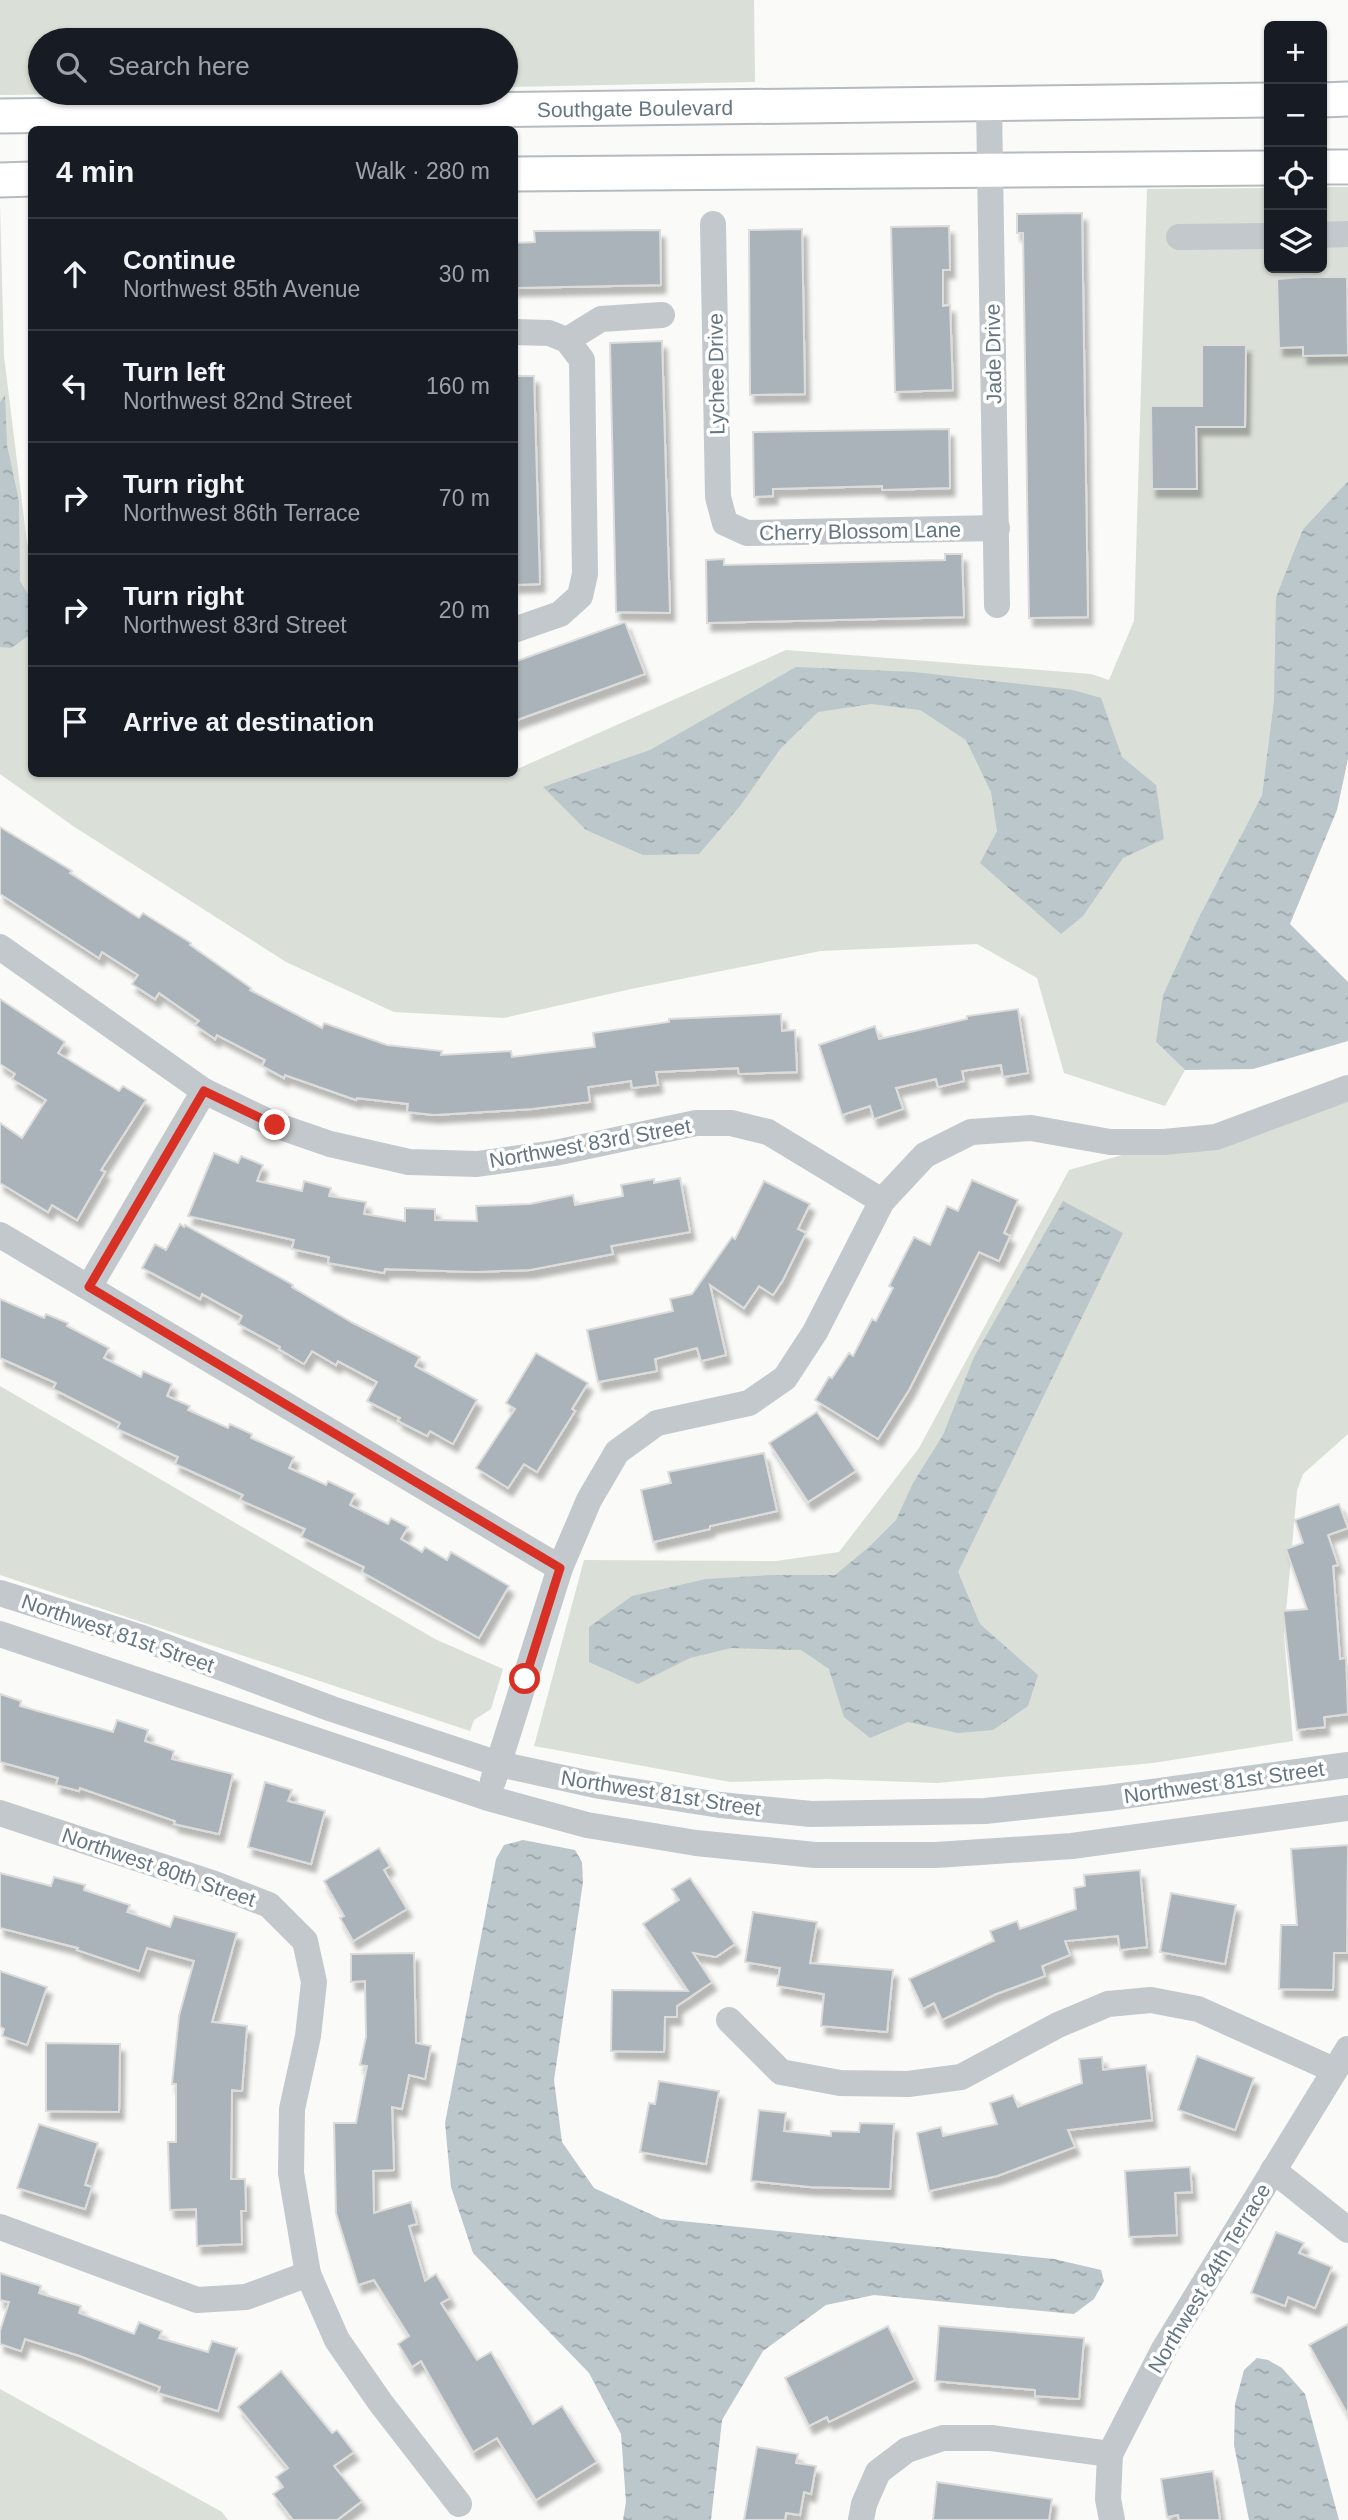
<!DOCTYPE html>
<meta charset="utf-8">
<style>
:root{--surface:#171b24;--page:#20242c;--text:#f1f3f6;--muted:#9ea1a6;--line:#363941}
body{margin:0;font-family:Helvetica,sans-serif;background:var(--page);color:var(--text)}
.controls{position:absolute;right:21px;top:21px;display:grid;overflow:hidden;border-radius:10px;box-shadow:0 2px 5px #0004}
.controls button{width:63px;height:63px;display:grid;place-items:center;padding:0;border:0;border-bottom:2px solid var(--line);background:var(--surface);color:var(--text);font:35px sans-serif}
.stop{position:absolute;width:21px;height:21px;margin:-16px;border:5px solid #d93025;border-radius:50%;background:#fff}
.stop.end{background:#d93025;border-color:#fff;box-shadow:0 2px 7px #0008}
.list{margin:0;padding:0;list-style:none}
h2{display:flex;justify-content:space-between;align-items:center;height:91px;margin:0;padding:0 28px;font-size:30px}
h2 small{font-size:23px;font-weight:400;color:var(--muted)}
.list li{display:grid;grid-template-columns:46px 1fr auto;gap:21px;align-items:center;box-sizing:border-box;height:112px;padding:0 28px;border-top:2px solid var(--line)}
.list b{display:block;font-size:26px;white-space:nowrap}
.list p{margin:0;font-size:23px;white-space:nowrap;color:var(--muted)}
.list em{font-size:23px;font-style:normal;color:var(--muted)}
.icon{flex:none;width:38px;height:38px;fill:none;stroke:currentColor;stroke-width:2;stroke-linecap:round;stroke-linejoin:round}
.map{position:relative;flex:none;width:1348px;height:2520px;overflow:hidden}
.search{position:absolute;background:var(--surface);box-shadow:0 2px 5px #0004;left:28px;top:28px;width:490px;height:77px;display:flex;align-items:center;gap:18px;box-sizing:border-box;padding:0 24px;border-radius:38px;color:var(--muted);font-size:26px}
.panel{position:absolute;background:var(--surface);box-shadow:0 2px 5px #0004;left:28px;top:126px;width:490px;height:651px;border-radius:10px}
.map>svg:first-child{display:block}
.grass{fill:#dadfd7}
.water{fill:url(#water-ripples)}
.building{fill:#aab3b9;stroke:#dcdcda;stroke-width:2;filter:url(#shadow)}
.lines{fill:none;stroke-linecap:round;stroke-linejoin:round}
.major-casing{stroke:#b5babe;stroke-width:37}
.minor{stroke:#c3c8cc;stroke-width:26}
.major{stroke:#fff;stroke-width:33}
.route{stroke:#d93025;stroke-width:9}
.labels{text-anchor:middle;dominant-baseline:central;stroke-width:7;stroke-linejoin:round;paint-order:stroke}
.street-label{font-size:21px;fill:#657683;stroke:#fff}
</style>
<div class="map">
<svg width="1348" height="2520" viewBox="0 0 1348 2520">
<defs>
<pattern id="water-ripples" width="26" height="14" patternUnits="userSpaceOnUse" patternTransform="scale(1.75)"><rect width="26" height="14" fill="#bbc7cb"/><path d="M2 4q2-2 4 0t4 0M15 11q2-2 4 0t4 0" fill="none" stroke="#9ca6aa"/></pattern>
<filter id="shadow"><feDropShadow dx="4.5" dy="8" stdDeviation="2" flood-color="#0004"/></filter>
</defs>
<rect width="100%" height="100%" fill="#fafaf8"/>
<g class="grass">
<polygon points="0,0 754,0 755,82 506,87 506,40 40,40 40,93 159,93 0,95"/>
<polygon points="1322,187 1348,187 1348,481 1303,529 1274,699 1262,795 1199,917 1156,1042 1185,1070 1165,1106 1064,1073 1037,978 977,944 821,951 631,989 504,1018 394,1012 286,962 73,826 0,774 0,204 4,356 27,543 31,553 32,774 495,774 501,775 514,774 515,770 786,650 1091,674 1109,680 1134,621 1147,189 1269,188 1269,268 1322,268"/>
<polygon points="1348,1091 1348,1434 1303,1474 1297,1491 1284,1635 1293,1741 1153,1763 937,1783 827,1779 730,1782 534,1746 584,1560 776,1561 839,1552 919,1448 1069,1170"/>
<polygon points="0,1386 435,1639 503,1669 491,1709 474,1720 470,1731 0,1575"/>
<polygon points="0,2389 222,2512 228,2520 0,2520"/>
</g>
<g class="water">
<polygon points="5,395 7,445 19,501 20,581 31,599 31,634 11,648 0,647 0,402"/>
<polygon points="1348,481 1348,759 1337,810 1290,924 1348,982 1348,1041 1253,1069 1185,1070 1156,1042 1163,995 1199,917 1262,795 1274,699 1276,597 1303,529"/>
<polygon points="796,667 914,672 1073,690 1101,698 1122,757 1156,785 1164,839 1123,858 1083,916 1061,934 980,863 997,831 991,792 966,740 920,710 871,704 818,712 781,748 740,806 699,854 643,855 586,830 543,787 650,750"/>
<polygon points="1063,1201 1123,1233 958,1572 980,1624 1038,1675 1028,1706 993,1730 958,1733 908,1722 870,1738 844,1717 829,1669 801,1650 731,1648 690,1658 638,1684 589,1662 589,1627 632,1596 706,1579 770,1575 835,1575 869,1547 896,1520 913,1483 943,1435 974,1357"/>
<polygon points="523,1840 575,1850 582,1862 583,1882 554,2080 562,2142 594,2188 661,2219 1054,2259 1101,2270 1104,2281 1094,2299 1074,2314 874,2295 826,2305 763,2351 722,2420 711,2520 623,2520 626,2502 621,2434 589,2373 473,2253 451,2187 445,2123 496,1859 504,1845"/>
<polygon points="1257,2358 1268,2360 1282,2368 1305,2394 1339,2520 1249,2520 1234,2445 1235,2404 1244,2370"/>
</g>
<g class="building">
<polygon points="1082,213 1088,617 1029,618 1023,233 1017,233 1017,214"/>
<polygon points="949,226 950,270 943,270 943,306 950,305 953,390 895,392 891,227"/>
<polygon points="802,229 805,394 750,395 749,230"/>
<polygon points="660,230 661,285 514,288 514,243 535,242 534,231"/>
<polygon points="1303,277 1347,277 1348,355 1303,356 1303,347 1279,348 1277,279"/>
<polygon points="662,341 670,613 616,612 610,343"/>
<polygon points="1202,345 1246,345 1245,427 1196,427 1197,489 1152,489 1151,406 1202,406"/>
<polygon points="514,376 534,376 540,584 514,585"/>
<polygon points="949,429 950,488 882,490 882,486 773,489 773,496 754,497 753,432"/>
<polygon points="945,554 962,554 964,617 707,623 706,560 724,559 724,565 945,560"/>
<polygon points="625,622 645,674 514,721 514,662"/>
<polygon points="0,827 72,871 70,873 139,918 143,913 191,943 190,945 251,988 250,990 322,1028 324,1023 387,1045 442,1051 441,1055 511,1051 512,1057 595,1047 593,1033 669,1022 669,1019 781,1014 782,1031 795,1030 797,1072 739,1074 738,1068 656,1072 658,1085 632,1088 631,1081 588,1087 590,1102 532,1109 434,1115 407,1112 408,1104 357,1098 356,1100 285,1075 284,1078 262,1066 265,1060 217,1035 215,1039 195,1025 199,1021 159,993 155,999 132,984 138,975 102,952 99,958 0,894"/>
<polygon points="0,999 65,1042 58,1053 119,1091 123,1086 146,1100 101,1170 105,1172 77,1220 52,1205 48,1212 0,1183 0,1123 22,1138 46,1100 12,1079 15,1074 0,1064"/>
<polygon points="1018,1009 1028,1073 1003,1077 1001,1065 962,1071 964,1081 938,1087 936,1079 896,1088 903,1109 874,1119 870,1106 842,1115 819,1045 875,1026 879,1039 967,1019 967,1016"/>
<polygon points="214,1153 238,1163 241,1156 263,1165 257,1181 302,1191 304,1181 331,1188 329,1196 366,1202 364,1214 405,1221 405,1208 435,1209 435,1220 477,1221 476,1206 530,1204 573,1195 575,1205 623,1196 621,1185 654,1179 654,1183 680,1178 690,1232 611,1246 613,1254 530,1270 475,1272 385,1269 384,1273 328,1263 329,1257 292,1249 294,1240 188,1216"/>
<polygon points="972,1180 1018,1200 1004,1233 1010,1236 999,1261 979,1252 909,1390 878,1439 815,1400 829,1377 832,1378 849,1353 853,1356 872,1319 876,1321 893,1288 889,1286 914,1237 930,1245 947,1206 958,1211"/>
<polygon points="764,1181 810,1204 798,1229 806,1233 783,1280 773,1295 759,1286 744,1308 710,1285 726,1355 701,1361 697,1348 655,1359 657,1371 598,1382 587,1330 673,1311 670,1299 692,1294 732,1237 735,1239"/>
<polygon points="180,1224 184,1227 185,1225 293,1285 292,1287 353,1323 420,1357 415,1366 477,1400 453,1444 430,1431 427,1436 398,1421 400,1418 367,1401 377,1382 338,1361 336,1365 312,1351 304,1364 279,1349 280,1347 238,1324 242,1316 202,1294 200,1299 142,1268 155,1244 166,1250"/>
<polygon points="0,1299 44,1318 46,1314 68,1323 67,1326 109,1348 104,1358 141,1377 143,1371 172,1384 167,1396 190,1406 188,1410 228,1428 230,1424 252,1434 251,1438 294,1457 289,1468 326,1485 328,1481 355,1494 350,1505 388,1524 391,1518 408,1527 401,1539 422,1552 425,1547 447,1560 451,1552 509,1586 479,1638 362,1572 364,1567 301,1537 305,1529 240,1500 243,1495 175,1464 178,1457 117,1429 120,1423 53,1389 56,1383 0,1358"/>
<polygon points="536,1353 588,1383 572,1409 575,1411 537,1472 524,1464 508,1488 476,1468 515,1409 506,1403"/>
<polygon points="817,1412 856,1471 808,1502 769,1443"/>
<polygon points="764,1453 777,1511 710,1526 710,1529 653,1542 641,1490 671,1483 668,1472"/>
<polygon points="1339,1504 1348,1528 1328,1535 1338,1565 1333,1566 1340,1659 1346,1658 1348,1714 1324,1717 1325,1727 1297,1730 1283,1611 1307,1609 1286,1549 1303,1543 1295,1520"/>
<polygon points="0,1694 21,1701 20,1706 113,1732 117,1720 148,1730 145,1741 174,1751 172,1759 233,1774 219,1834 174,1824 175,1821 80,1788 79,1791 56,1785 58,1778 0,1762"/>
<polygon points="265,1782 292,1790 288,1801 325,1811 311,1864 248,1847"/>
<polygon points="1348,1845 1347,1953 1334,1953 1333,1990 1279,1989 1281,1925 1297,1925 1291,1849"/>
<polygon points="379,1848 390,1866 384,1870 407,1909 353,1941 340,1918 344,1916 324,1881"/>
<polygon points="1140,1870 1147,1947 1120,1950 1118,1936 1065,1941 1070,1955 1042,1966 1045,1976 996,1994 942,2020 934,2003 923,2009 909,1979 994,1941 990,1931 1017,1921 1020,1929 1076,1909 1074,1888 1085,1886 1084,1875"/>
<polygon points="0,1873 51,1886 54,1877 85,1885 84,1890 130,1905 127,1912 170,1927 174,1916 237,1933 212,2022 247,2026 242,2091 232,2090 231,2179 245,2179 246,2211 241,2211 242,2244 197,2246 196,2209 170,2210 168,2142 176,2142 176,2084 172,2084 179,2016 194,1961 147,1948 139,1971 77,1950 78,1948 0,1928"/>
<polygon points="690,1878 735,1944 716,1957 693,1953 712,1982 677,2006 677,2017 665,2017 664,2052 611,2051 612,1990 688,1991 643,1924 679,1900 672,1889"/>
<polygon points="1171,1893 1236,1905 1225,1964 1160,1952"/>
<polygon points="753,1912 817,1922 810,1963 893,1970 887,2032 821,2026 824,1994 777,1986 780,1968 745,1962"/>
<polygon points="414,1953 416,2043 431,2046 425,2079 409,2075 402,2109 392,2107 394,2170 373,2171 374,2213 411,2202 417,2224 409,2226 425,2281 436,2274 450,2298 441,2303 477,2360 491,2352 533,2424 562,2406 597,2462 536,2500 497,2438 473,2452 421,2361 412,2367 398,2344 409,2336 374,2280 358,2285 336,2213 334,2123 356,2123 367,2066 360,2065 366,2037 365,1981 351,1982 351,1954"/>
<polygon points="0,1971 47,1987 27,2045 2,2036 4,2029 0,2027"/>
<polygon points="46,2043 120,2044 119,2112 46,2111"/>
<polygon points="1197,2056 1254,2078 1235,2130 1178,2110"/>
<polygon points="1102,2057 1103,2070 1146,2065 1152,2120 1068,2130 1075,2147 997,2176 929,2191 917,2133 941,2127 943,2136 997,2124 990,2103 1013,2095 1018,2107 1082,2083 1079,2059"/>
<polygon points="659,2081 719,2091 706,2164 640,2152 649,2103 655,2104"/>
<polygon points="759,2110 786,2113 784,2131 831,2136 831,2131 859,2132 860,2123 894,2124 890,2189 810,2187 751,2181"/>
<polygon points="39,2124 98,2143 85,2185 92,2187 85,2209 17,2188"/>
<polygon points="1190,2167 1192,2192 1175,2193 1177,2235 1129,2237 1125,2171"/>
<polygon points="1276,2232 1304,2243 1299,2253 1332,2267 1315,2308 1288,2297 1285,2306 1251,2293"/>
<polygon points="0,2273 41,2286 39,2293 81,2306 79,2313 134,2334 139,2322 162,2331 159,2338 208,2352 212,2341 237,2348 218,2411 158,2393 160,2387 80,2356 25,2339 21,2351 0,2344 0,2331 9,2302 0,2300"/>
<polygon points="1348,2324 1348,2415 1309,2345"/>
<polygon points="888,2326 915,2380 829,2422 827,2417 809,2426 785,2378"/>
<polygon points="939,2326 1084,2338 1079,2399 1035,2396 1035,2390 935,2381"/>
<polygon points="281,2371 332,2433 337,2430 354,2452 334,2466 362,2501 337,2520 293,2520 273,2494 283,2487 276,2477 288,2468 238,2407"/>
<polygon points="757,2447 798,2454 796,2463 816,2466 811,2494 804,2492 800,2515 786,2513 785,2520 744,2520"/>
<polygon points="1213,2471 1220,2520 1179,2520 1178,2515 1167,2517 1161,2479"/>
<polygon points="937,2482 1052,2499 1049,2520 933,2520"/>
</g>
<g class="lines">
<g class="major-casing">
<g id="major">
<polyline points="1322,100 1348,99"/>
<path id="s1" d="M0 116 1269 100"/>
<polyline points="1322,167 1348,167"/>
<polyline points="514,174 1269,168"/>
<polyline points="0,180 32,179"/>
</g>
</g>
<g class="minor">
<polyline points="989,104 997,605"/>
<polyline points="713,224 718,497 725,523 747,533 997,528"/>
<polyline points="1322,235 1348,234"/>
<polyline points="1179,237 1269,236"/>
<polyline points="514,332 549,333 567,340 601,319 662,315"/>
<polyline points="514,630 560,614 580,596 585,574 582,360 567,340"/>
<polyline points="0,947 204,1091 275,1125 330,1144 409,1162 477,1164 555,1153 696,1123 731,1123 768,1132 882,1201"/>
<polyline points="0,1235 560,1568"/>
<polyline points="89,1287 204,1091"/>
<polyline points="0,1593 142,1638 332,1709 499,1764 600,1786 720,1805 811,1814 985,1811 1108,1798 1348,1765"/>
<polyline points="0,1634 488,1798 587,1825 696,1843 815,1855 936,1855 1072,1846 1348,1808"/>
<polyline points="493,1781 560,1568 589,1500 617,1452 657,1423 749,1403 785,1378 815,1332 882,1201 925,1155 971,1132 1031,1128 1110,1142 1164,1142 1216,1137 1348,1088"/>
<polyline points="0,1813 215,1884 269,1905 305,1941 314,1982 308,2036 292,2109 291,2173 308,2274 337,2340 380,2402 459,2504"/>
<polyline points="729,2020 781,2072 840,2083 908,2084 961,2077 1058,2025 1108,2004 1151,2000 1198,2009 1334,2070"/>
<polyline points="1273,2170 1348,2230"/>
<polyline points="0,2227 197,2300 246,2297 308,2274"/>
<polyline points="861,2520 864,2504 878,2472 907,2450 943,2438 991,2438 1110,2454"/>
<polyline points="1112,2520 1108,2499 1110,2454 1164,2349 1348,2049"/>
</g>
<use href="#major" class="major"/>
</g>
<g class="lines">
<polyline class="route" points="275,1125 204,1091 89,1287 560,1568 525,1679"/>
</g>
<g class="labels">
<g class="street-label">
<text stroke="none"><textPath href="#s1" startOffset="635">Southgate Boulevard</textPath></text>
<text transform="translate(993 354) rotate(-91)">Jade Drive</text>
<text transform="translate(716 374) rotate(-91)">Lychee Drive</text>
<text transform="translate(860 531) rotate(-1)">Cherry Blossom Lane</text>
<text transform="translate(590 1143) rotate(-10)">Northwest 83rd Street</text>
<text transform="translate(118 1633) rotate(19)">Northwest 81st Street</text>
<text transform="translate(1224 1782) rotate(-8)">Northwest 81st Street</text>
<text transform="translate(661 1793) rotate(9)">Northwest 81st Street</text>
<text transform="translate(159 1867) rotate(19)">Northwest 80th Street</text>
<text transform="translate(1209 2278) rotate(-59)">Northwest 84th Terrace</text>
</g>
</g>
</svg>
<div class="controls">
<button>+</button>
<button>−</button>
<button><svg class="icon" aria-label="locate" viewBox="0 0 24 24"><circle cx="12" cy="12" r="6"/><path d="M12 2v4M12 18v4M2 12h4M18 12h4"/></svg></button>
<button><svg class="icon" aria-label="layers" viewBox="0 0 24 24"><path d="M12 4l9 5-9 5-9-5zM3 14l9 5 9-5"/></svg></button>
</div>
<div class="stop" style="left:525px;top:1679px"></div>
<div class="stop end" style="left:275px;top:1125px"></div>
<div class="search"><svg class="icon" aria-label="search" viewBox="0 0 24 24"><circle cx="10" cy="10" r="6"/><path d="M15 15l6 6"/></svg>Search here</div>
<section class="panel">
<h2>4 min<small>Walk · 280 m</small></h2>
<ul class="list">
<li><svg class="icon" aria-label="ahead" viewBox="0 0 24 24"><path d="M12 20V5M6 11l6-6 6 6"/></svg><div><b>Continue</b><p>Northwest 85th Avenue</p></div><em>30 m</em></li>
<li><svg class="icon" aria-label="left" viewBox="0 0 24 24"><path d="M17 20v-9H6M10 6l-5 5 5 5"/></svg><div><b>Turn left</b><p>Northwest 82nd Street</p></div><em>160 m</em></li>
<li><svg class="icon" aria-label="right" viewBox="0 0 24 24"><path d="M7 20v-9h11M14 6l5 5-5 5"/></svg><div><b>Turn right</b><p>Northwest 86th Terrace</p></div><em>70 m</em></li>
<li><svg class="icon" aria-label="right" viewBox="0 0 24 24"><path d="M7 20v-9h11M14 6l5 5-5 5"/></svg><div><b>Turn right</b><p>Northwest 83rd Street</p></div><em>20 m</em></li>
<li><svg class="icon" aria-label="arrive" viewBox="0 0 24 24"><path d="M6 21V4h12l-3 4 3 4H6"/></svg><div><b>Arrive at destination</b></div></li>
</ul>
</section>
</div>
